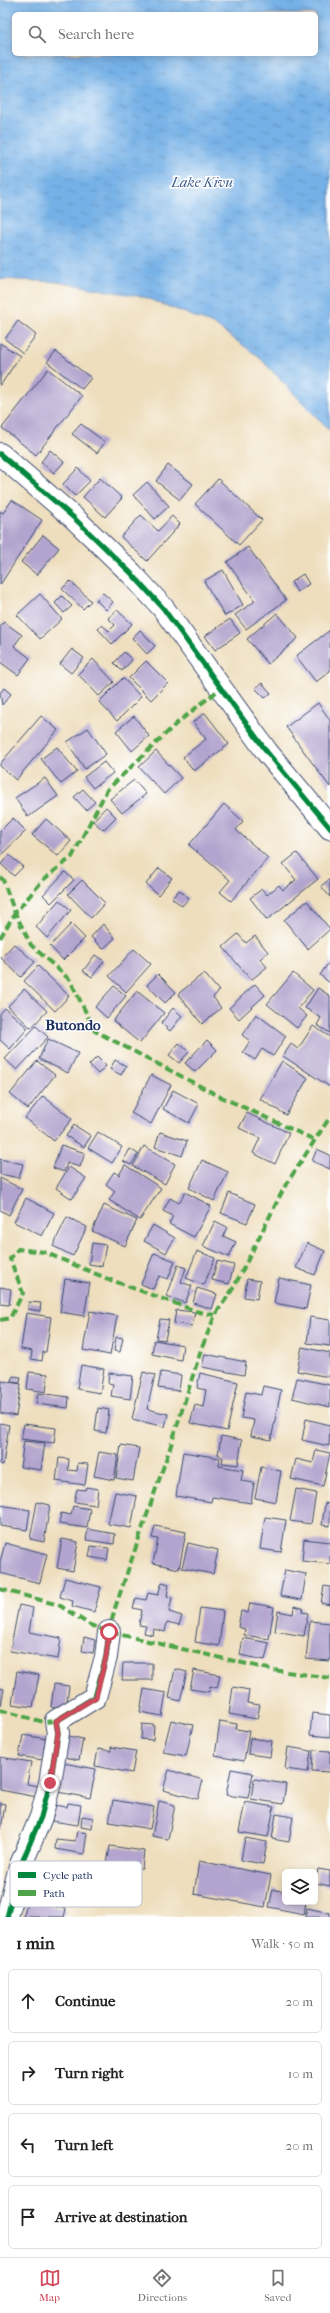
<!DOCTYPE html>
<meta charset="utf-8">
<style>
:root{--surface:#fff;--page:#f6f6f6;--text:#222;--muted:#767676;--line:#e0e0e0;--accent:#d1495b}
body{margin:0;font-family:"IM FELL French Canon",serif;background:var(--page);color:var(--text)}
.controls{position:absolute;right:12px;bottom:12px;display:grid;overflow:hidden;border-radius:6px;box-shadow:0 2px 10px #0003}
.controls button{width:36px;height:36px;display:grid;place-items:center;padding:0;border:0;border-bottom:1px solid var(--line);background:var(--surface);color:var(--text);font:20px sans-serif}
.stop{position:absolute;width:12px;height:12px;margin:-9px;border:3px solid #d1495b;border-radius:50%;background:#fff}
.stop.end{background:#d1495b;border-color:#fff;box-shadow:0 1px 4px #0008}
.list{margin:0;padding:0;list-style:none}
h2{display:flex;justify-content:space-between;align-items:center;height:52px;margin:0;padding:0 16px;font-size:17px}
h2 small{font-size:13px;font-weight:400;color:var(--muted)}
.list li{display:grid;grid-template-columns:26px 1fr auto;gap:12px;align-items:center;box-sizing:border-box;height:64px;margin:0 8px 8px;padding:0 8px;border:1px solid var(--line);border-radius:6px}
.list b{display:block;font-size:15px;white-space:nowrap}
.list em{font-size:13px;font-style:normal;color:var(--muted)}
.icon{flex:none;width:22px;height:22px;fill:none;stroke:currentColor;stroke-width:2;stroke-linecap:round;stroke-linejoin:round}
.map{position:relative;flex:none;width:330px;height:1917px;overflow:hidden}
.search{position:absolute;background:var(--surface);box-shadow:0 2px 10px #0003;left:12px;right:12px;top:12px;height:44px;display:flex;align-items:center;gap:10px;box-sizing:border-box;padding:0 14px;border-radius:6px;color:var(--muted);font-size:15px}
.sheet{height:340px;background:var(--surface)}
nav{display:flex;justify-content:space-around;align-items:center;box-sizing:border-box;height:56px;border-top:1px solid var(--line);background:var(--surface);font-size:11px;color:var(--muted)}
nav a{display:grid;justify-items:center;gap:2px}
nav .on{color:var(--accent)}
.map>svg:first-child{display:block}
.water{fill:url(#water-ripples);stroke:#4870a2;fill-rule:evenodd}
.building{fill:#b2a4ce}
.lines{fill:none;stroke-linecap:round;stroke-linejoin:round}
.minor-casing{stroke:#3b496c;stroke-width:24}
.minor{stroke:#fff;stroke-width:22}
.quiet{stroke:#4fa44a;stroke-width:4;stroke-dasharray:8 4;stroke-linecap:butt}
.cycleway-casing{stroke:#fff;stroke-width:8}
.cycleway{stroke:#00873e;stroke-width:5}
.route{stroke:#d1495b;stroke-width:5}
.labels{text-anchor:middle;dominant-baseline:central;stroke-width:3;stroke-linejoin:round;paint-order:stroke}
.water-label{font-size:14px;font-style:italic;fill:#3a5c8e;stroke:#fff}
.quarter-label{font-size:15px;font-weight:bold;fill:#1b2f5e;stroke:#fff}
.key{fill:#fff;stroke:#bbc1cf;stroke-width:1}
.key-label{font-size:11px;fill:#1b2f5e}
</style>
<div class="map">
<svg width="330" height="1917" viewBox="0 0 330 1917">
<defs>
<pattern id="water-ripples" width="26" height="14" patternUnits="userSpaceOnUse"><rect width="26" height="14" fill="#75b0e6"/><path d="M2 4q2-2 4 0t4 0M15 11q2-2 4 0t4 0" fill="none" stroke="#5f90be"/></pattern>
</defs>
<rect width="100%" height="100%" fill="#fff"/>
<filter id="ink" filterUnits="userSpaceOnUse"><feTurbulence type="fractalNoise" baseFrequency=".025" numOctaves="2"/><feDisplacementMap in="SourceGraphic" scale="8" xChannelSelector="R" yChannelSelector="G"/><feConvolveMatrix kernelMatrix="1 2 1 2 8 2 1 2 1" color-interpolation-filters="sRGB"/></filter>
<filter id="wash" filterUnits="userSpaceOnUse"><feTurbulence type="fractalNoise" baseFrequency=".012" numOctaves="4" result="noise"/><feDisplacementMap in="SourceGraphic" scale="16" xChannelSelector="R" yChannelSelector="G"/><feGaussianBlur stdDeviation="0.9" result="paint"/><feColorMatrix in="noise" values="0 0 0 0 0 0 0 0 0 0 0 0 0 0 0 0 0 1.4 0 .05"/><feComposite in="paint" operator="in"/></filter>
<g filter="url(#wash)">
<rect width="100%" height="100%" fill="#eedebd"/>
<path class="water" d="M0 0H330V431L258 356 213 324 144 297 58 282 0 279ZM14 14H316V54H14Z"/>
<g id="blocks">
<g class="building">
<polygon points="18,321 36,335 23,353 5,339"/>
<polygon points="0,343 20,356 0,386"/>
<polygon points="56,351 91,378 82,389 47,362"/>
<polygon points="48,369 82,396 36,455 2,428"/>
<polygon points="81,424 105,442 97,453 72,434"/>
<polygon points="50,450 64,462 54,473 41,462"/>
<polygon points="168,465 193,484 180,500 156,481"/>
<polygon points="78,468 90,481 75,496 63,484"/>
<polygon points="100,478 122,498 105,517 83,497"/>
<polygon points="218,479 262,520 239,545 195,504"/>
<polygon points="147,482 169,506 155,519 133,495"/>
<polygon points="12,500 42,520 0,585 0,511 3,513"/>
<polygon points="141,515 158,531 172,516 180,524 147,561 121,537"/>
<polygon points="43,535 59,548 37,575 21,562"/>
<polygon points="248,547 286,600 246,629 235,615 255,601 227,562"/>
<polygon points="223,570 243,605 225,616 204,581"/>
<polygon points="303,574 309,584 297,592 291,582"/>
<polygon points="70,581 91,601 83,609 62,589"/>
<polygon points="103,593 113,602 106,610 96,600"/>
<polygon points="40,594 62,619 40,639 17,615"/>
<polygon points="62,596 72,606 64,613 55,603"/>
<polygon points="117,610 132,624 112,644 98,629 102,625 109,631 115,625 108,618"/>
<polygon points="277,613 298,638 268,664 247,639"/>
<polygon points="230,619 240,633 215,650 205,636"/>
<polygon points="4,622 22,635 14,646 30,658 18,675 0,662 0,627"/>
<polygon points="140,630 155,646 147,654 132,638"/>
<polygon points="330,630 330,671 316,682 296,656"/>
<polygon points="72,649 84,658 71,673 60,664"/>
<polygon points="124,652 132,660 122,671 114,663"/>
<polygon points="93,659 114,682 99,696 78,674"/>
<polygon points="146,661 168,683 151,700 129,678"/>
<polygon points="123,678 141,697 117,721 99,702"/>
<polygon points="262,683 271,693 265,698 255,688"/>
<polygon points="4,688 11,694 2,705 0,693"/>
<polygon points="318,703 330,720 330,787 286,727"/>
<polygon points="205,713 229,744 194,771 183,757 206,739 193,722"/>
<polygon points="41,716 58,730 16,780 0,766 0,764"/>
<polygon points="134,716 149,736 132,751 116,731"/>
<polygon points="88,728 106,754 85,769 67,742"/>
<polygon points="57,747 77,772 61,784 41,759"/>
<polygon points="156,751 181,778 164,794 139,767"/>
<polygon points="104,762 113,773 93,788 84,777"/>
<polygon points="45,778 58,796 28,817 15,798"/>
<polygon points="134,780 146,794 122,813 110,799"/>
<polygon points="83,789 95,802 86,810 74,797"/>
<polygon points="224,804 243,821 236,830 268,858 231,901 220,892 230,880 189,845"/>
<polygon points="106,807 116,817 103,830 93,821"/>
<polygon points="13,818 26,831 0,856 0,831"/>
<polygon points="46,819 71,841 58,856 32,835"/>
<polygon points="297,853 318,879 267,920 250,898 262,889 267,895 279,885 283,890 296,880 283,864"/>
<polygon points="9,855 23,867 14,876 1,864"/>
<polygon points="159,868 172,878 158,895 146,884"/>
<polygon points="65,872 74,880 51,903 43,895"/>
<polygon points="330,879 330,897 321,886"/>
<polygon points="82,880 105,903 91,918 68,894"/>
<polygon points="179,890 189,898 182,906 172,898"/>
<polygon points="59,900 71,910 47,938 36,927"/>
<polygon points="307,901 330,929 308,949 284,920"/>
<polygon points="71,924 85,938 63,960 50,946"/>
<polygon points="103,924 115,938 103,949 91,937"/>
<polygon points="238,934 246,943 255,936 268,952 260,959 267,967 251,980 223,947"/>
<polygon points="14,944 35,962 21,977 1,958"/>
<polygon points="134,949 151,964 126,992 109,976"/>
<polygon points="95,955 104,961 92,977 83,971"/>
<polygon points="330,961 330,983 320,975"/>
<polygon points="38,966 69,996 55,1011 24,981"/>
<polygon points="204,973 219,991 213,997 221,1008 202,1024 178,994"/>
<polygon points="293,973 313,990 298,1008 307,1016 297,1028 267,1004"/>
<polygon points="158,974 176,992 165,1003 147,985"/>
<polygon points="255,984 265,995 239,1019 229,1008"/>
<polygon points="114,986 126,996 107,1018 95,1007"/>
<polygon points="318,988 330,996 330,1033 317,1025 321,1018 305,1008"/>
<polygon points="24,989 47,1011 31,1028 8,1006"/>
<polygon points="137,991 164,1013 140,1043 113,1021"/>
<polygon points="5,1008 28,1028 10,1049 0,1040 0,1014"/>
<polygon points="173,1008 182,1016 170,1031 161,1023"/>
<polygon points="256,1014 286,1036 273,1056 262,1049 255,1060 243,1052 250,1041 242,1035"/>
<polygon points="36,1026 48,1037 17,1070 5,1059"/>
<polygon points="313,1026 330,1037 330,1087 283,1056 291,1044 298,1049"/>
<polygon points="48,1039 78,1053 68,1073 39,1059"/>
<polygon points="207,1040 217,1050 195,1072 185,1063"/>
<polygon points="179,1043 189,1052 179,1063 169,1055"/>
<polygon points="97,1057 106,1066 98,1074 89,1065"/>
<polygon points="115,1060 126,1066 121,1075 110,1069"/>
<polygon points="37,1061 55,1075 28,1109 10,1094"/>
<polygon points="282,1061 308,1078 286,1115 260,1099"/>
<polygon points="151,1075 171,1085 151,1124 131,1113"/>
<polygon points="173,1090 199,1104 189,1123 163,1109"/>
<polygon points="43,1096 72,1119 54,1141 25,1118"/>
<polygon points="247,1113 289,1133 275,1164 253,1153 260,1138 239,1128"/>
<polygon points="74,1125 91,1136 84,1147 66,1136"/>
<polygon points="98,1132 122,1147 112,1163 88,1148"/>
<polygon points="160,1132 187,1141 182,1156 155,1147"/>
<polygon points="61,1145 85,1153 80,1167 67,1163 64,1172 53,1168"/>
<polygon points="144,1146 175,1164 165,1184 133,1166"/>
<polygon points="130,1149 138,1154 131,1165 123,1161"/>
<polygon points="317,1149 330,1155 330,1169 312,1161"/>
<polygon points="0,1159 23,1164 19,1178 0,1174"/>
<polygon points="202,1160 228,1172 214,1201 189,1188"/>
<polygon points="125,1165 161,1188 140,1220 109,1200 115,1191 106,1184 114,1172 119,1175"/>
<polygon points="69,1167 86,1178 72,1199 56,1188"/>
<polygon points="0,1178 22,1189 9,1215 0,1210"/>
<polygon points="185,1192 211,1206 194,1237 169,1224 173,1216 163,1211 170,1198 179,1203"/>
<polygon points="229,1193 255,1204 247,1223 221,1213"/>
<polygon points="26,1198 54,1213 42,1236 14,1222"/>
<polygon points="104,1205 137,1220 125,1246 92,1231"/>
<polygon points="67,1217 87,1227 73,1256 53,1246"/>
<polygon points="215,1221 227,1227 223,1236 236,1242 229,1257 203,1246"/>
<polygon points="153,1225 175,1238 166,1253 144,1241"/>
<polygon points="92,1243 106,1245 102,1266 89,1264"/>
<polygon points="307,1243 325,1251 315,1275 296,1268"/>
<polygon points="197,1251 215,1258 204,1285 186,1278"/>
<polygon points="154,1253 175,1261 168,1279 159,1276 153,1289 141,1284"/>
<polygon points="217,1261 234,1265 229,1284 212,1280"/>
<polygon points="178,1265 186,1268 181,1282 192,1286 185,1303 167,1296"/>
<polygon points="279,1278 311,1285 306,1309 274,1303"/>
<polygon points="65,1279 90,1283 84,1316 60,1312"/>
<polygon points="247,1279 260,1281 257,1299 244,1297"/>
<polygon points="0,1287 11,1289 9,1305 0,1304"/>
<polygon points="197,1288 217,1294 212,1309 193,1303"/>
<polygon points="29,1302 41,1303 40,1311 28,1309"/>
<polygon points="176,1310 195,1312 192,1326 174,1323"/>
<polygon points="90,1311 117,1316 110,1355 83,1350"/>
<polygon points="26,1313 51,1317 46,1352 43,1352 42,1361 31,1359 32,1351 21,1349"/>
<polygon points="310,1317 330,1320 330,1346 307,1343"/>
<polygon points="160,1319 169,1320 165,1340 156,1339"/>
<polygon points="116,1337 123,1338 120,1352 114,1351"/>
<polygon points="154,1340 183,1345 181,1360 152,1354"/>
<polygon points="302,1347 330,1353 329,1377 297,1371"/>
<polygon points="205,1354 246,1362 244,1375 202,1367"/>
<polygon points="81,1365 104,1369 100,1393 77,1389"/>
<polygon points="29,1372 48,1374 46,1392 27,1389"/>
<polygon points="143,1372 155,1375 147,1409 168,1414 165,1427 132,1419"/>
<polygon points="161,1372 181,1375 179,1391 158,1388"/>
<polygon points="109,1373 133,1376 130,1399 111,1396 113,1384 108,1383"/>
<polygon points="200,1373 238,1382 227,1431 190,1423 195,1405 203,1407 206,1390 197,1388"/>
<polygon points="13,1376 21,1377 20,1383 12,1382"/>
<polygon points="297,1378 330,1385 330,1407 292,1398"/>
<polygon points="2,1381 21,1384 16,1416 0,1413"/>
<polygon points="263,1386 281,1390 271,1440 251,1436 254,1420 241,1418 246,1392 261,1395"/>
<polygon points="38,1393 69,1397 68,1408 36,1404"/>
<polygon points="98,1408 109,1410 106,1433 95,1431"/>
<polygon points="306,1419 330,1425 329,1446 302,1440"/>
<polygon points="0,1423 9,1425 3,1465 0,1464"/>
<polygon points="24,1424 56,1428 54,1443 21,1439"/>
<polygon points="221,1436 242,1440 238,1465 222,1463 223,1458 218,1454"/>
<polygon points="24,1441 45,1443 41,1470 20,1467"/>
<polygon points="121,1445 139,1448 133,1481 116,1478"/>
<polygon points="316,1450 330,1453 323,1486 291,1479 296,1459 313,1463"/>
<polygon points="99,1452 118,1455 114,1480 94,1476"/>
<polygon points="183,1452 220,1458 219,1466 243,1470 241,1481 254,1483 251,1503 212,1497 211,1502 176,1496"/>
<polygon points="59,1458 69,1459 68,1470 77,1471 78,1463 88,1464 85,1485 56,1481"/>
<polygon points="261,1467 281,1471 276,1502 255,1498"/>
<polygon points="86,1487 98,1489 96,1505 74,1502 77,1489 85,1490"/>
<polygon points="296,1489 316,1493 311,1524 290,1521"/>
<polygon points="115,1492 137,1496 131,1528 108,1524"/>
<polygon points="37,1502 50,1505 44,1542 30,1539"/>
<polygon points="325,1503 330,1504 330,1526 322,1525"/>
<polygon points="0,1505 30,1510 27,1530 0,1526"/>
<polygon points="73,1506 90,1509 87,1528 59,1524 61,1513 71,1515"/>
<polygon points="265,1517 286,1520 281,1552 260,1549"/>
<polygon points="155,1526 186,1532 179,1569 153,1563 158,1539 152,1538"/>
<polygon points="88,1529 115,1534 114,1544 86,1540"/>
<polygon points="62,1539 78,1542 73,1571 57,1568"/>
<polygon points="304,1539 330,1542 330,1564 302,1561"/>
<polygon points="5,1543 47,1554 40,1583 0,1573 0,1562"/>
<polygon points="188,1543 218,1550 213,1574 182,1568"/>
<polygon points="91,1546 109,1548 107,1560 89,1557"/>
<polygon points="285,1570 306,1574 302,1600 280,1596"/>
<polygon points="65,1578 101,1587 94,1612 72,1606 73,1601 60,1597"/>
<polygon points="162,1582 169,1584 167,1596 172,1597 169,1612 182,1616 179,1625 167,1622 165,1632 154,1629 153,1635 144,1633 146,1626 139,1625 142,1610 133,1608 136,1598 146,1600 148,1593 158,1595"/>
<polygon points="324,1586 330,1587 330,1605 321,1603"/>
<polygon points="250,1603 274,1607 269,1639 244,1635 245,1629 238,1627 241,1611 248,1613"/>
<polygon points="19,1605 33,1608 29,1632 61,1638 58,1659 10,1651"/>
<polygon points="294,1606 303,1608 302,1612 308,1613 304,1636 275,1631 278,1611 293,1614"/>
<polygon points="200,1608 223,1611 219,1646 195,1642"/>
<polygon points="310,1621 330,1623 330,1661 306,1659"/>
<polygon points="84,1637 95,1640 93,1653 82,1651"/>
<polygon points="243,1638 269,1643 265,1660 240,1655"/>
<polygon points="123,1663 152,1663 152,1680 122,1680"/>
<polygon points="175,1669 187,1672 180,1701 169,1698"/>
<polygon points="194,1670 220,1675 217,1688 210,1686 209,1692 190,1689"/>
<polygon points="17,1671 39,1675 33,1707 12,1704"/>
<polygon points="54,1684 69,1686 66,1710 51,1707"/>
<polygon points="233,1687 249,1690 247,1703 260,1705 257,1719 229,1714"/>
<polygon points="0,1688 4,1689 1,1705 0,1705"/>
<polygon points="144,1689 166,1693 162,1716 140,1712"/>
<polygon points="312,1713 330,1715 330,1737 310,1735"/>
<polygon points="171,1720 193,1725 186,1756 163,1752"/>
<polygon points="220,1721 237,1724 236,1729 249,1731 244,1761 215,1756"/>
<polygon points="142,1724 154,1725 153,1740 141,1739"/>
<polygon points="23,1735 53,1740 49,1761 19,1756"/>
<polygon points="64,1735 83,1739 79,1760 60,1756"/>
<polygon points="250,1738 272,1741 270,1757 248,1754"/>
<polygon points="111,1747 136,1751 132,1773 95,1766 98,1749 111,1751"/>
<polygon points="288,1747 311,1751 308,1772 285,1769"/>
<polygon points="313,1750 330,1751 330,1772 312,1771"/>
<polygon points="0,1757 31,1762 27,1784 39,1786 37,1797 0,1790"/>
<polygon points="58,1762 96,1769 90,1798 52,1791"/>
<polygon points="231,1769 253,1773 248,1798 226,1795"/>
<polygon points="169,1770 203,1780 198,1799 163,1790"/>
<polygon points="254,1779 286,1784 283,1804 251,1799"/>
<polygon points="113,1800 154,1807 150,1829 109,1822"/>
<polygon points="159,1801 175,1805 168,1839 152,1836"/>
<polygon points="245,1802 274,1807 268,1837 239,1832"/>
<polygon points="0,1803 5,1804 1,1830 0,1829"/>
<polygon points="68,1803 81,1805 78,1825 52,1821 54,1805 67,1807"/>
<polygon points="276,1814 293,1817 289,1842 272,1839"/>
<polygon points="82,1816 93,1818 92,1829 81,1827"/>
<polygon points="77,1831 87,1833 84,1854 55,1849 56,1839 75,1841"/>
<polygon points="245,1838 267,1842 263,1864 241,1860"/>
<polygon points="110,1846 144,1851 142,1869 107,1864"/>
<polygon points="199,1861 271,1875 265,1907 194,1894"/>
<polygon points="318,1869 330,1871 330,1886 316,1883"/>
<polygon points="273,1889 285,1892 285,1902 306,1902 304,1914 269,1907"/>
<polygon points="27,1900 66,1909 64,1917 24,1917"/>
<polygon points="307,1908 330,1913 330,1917 305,1917"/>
</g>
</g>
</g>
<g filter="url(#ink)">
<use href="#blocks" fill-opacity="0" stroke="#3b496c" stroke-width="1"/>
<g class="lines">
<g class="minor-casing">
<g id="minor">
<polyline points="0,454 74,518 132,574 163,608 267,752 330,828"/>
<polyline points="7,1917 20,1867 41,1817 50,1783 58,1733 56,1721 95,1697 106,1657 109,1632"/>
</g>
</g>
<use href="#minor" class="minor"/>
<g class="quiet">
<polyline points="0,877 3,880 15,913 31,945 70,980 95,1031 219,1096 315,1140"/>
<polyline points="0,938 15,913 43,880 72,857 107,790 177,723 221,688"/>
<polyline points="0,1320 10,1318 23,1293 10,1259 18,1249 44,1252 108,1279 199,1312 215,1315"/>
<polyline points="0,1589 59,1605 90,1625 109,1632 273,1670 330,1678"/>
<polyline points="109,1632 115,1608 171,1445 201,1350 215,1315 234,1287 285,1186 330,1117"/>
<polyline points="0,1710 44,1722 56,1721"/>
</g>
<g class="cycleway-casing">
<g id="cycleway">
<polyline points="0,454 74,518 132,574 163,608 267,752 330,828"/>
<polyline points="7,1917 20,1867 41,1817 50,1783 58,1733 56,1721 95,1697 106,1657 109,1632"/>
</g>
</g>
<use href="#cycleway" class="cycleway"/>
</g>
</g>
<g class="lines" filter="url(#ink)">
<polyline class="route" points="50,1783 58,1733 56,1721 96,1697 106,1657 109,1632"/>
</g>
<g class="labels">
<g class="water-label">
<text x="202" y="182">Lake Kivu</text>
</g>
<g class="quarter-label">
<text x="73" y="1025">Butondo</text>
</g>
</g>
<rect x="10" y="1861" width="132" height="46" rx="6" class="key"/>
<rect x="18" y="1872" width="18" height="6" fill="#00873e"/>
<rect x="18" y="1890" width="18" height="6" fill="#4fa44a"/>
<g class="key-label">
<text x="43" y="1879">Cycle path</text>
<text x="43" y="1897">Path</text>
</g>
</svg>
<div class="controls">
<button><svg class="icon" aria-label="layers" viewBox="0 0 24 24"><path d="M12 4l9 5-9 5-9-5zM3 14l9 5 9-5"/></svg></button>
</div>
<div class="stop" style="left:109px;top:1632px"></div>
<div class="stop end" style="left:50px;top:1783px"></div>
<div class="search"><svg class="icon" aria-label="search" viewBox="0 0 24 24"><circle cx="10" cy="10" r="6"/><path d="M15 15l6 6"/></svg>Search here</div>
</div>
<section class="sheet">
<h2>1 min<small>Walk · 50 m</small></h2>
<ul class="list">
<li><svg class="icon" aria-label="ahead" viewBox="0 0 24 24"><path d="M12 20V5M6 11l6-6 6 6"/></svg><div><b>Continue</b></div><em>20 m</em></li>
<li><svg class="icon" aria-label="right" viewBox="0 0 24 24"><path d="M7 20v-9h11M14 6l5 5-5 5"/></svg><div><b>Turn right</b></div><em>10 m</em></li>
<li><svg class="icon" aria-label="left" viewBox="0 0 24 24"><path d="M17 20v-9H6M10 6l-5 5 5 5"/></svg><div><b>Turn left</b></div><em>20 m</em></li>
<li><svg class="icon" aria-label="arrive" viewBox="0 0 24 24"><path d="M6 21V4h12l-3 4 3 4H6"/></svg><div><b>Arrive at destination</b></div></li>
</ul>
</section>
<nav>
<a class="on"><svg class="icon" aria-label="map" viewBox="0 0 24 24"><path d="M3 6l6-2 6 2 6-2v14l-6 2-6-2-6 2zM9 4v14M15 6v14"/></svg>Map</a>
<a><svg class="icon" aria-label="directions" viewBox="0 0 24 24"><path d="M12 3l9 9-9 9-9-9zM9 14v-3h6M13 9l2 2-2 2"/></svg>Directions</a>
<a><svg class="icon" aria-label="saved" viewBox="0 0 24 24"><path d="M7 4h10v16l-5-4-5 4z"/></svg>Saved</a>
</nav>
